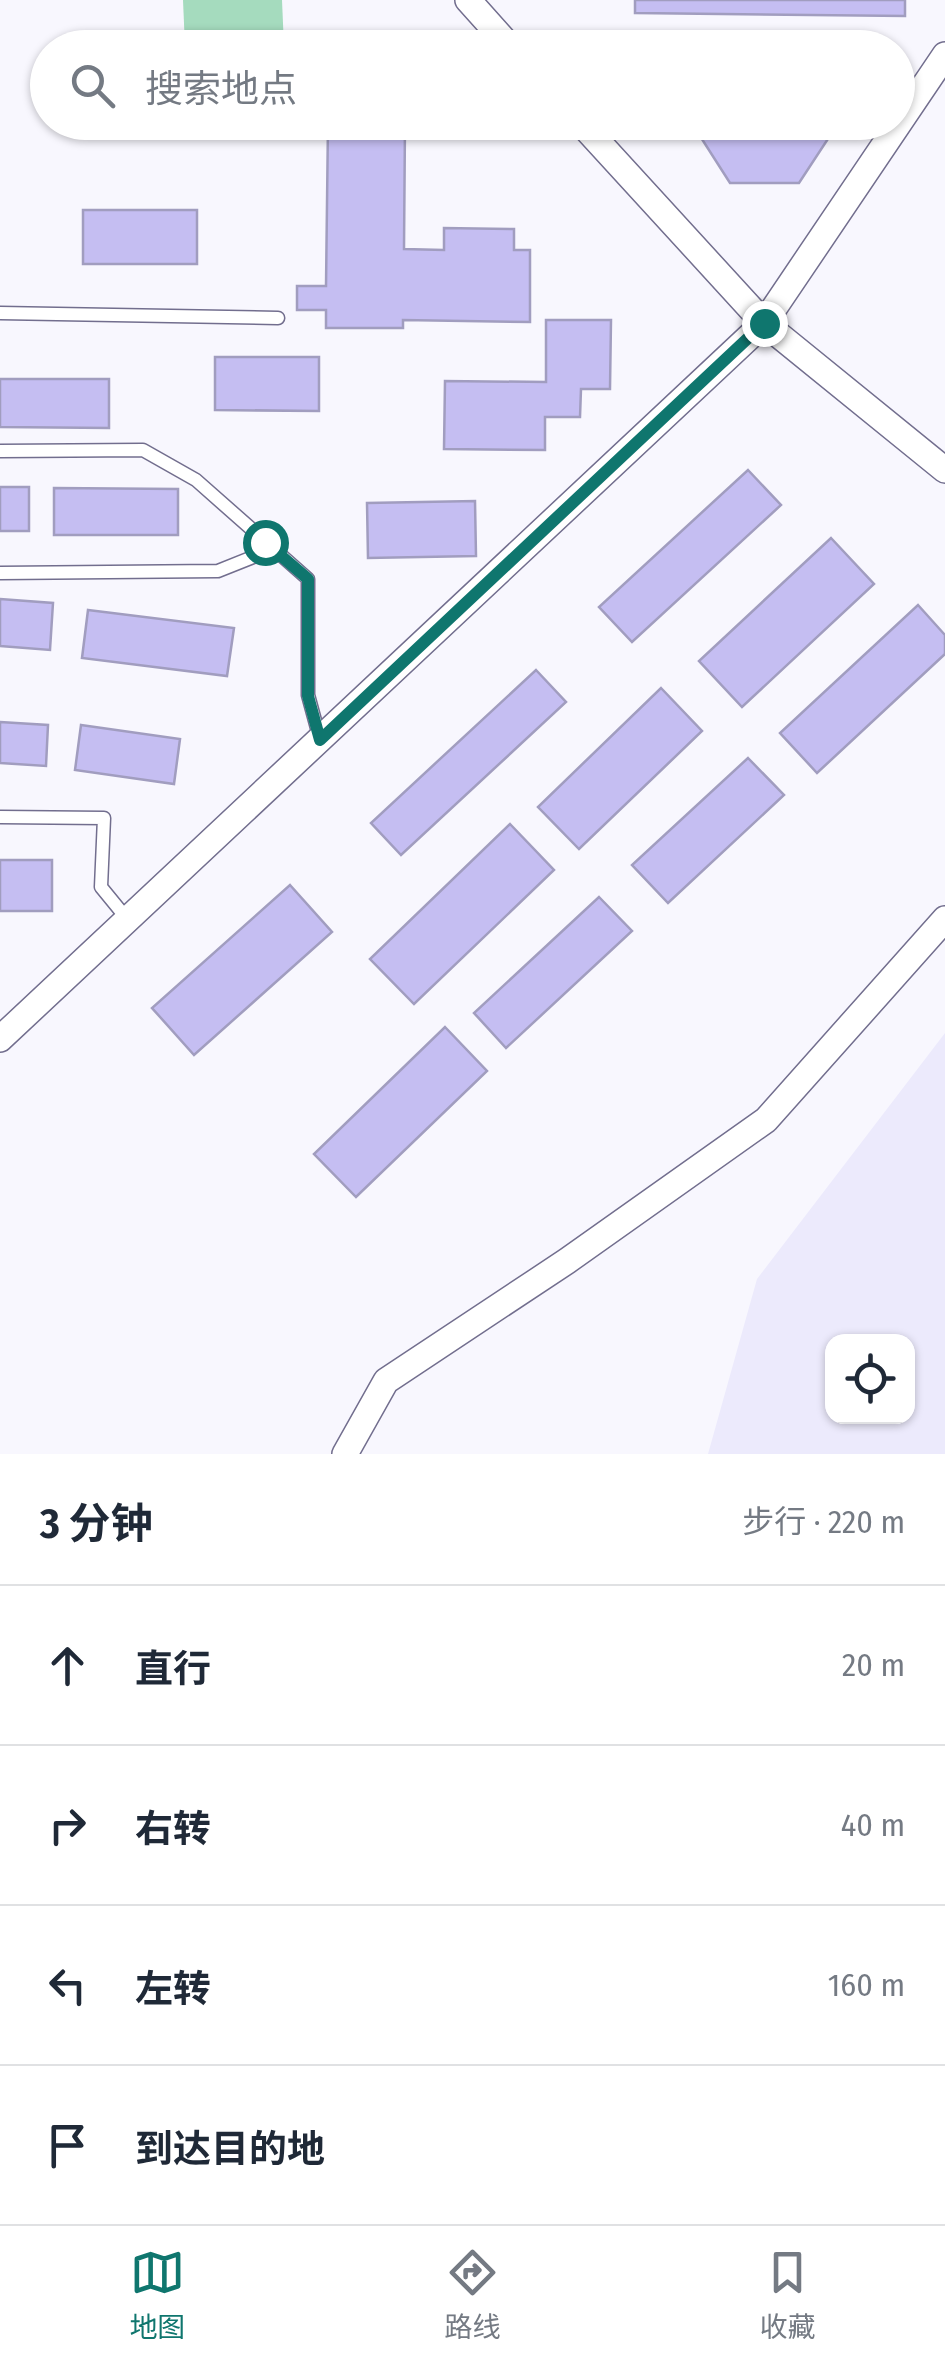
<!DOCTYPE html>
<html lang="zh">
<meta charset="utf-8">
<style>
:root{--surface:#fff;--page:#f6f6f7;--text:#1f2937;--muted:#747a83;--line:#e0e1e3;--accent:#0f766e}
body{margin:0;font-family:"Fira Sans Condensed","Noto Sans SC",sans-serif;background:var(--page);color:var(--text)}
.controls{position:absolute;right:30px;bottom:30px;display:grid;overflow:hidden;border-radius:20px;box-shadow:0 2px 8px #0004}
.controls button{width:90px;height:90px;display:grid;place-items:center;padding:0;border:0;border-bottom:2px solid var(--line);background:var(--surface);color:var(--text);font:50px sans-serif}
.stop{position:absolute;width:30px;height:30px;margin:-22px;border:8px solid #0f766e;border-radius:50%;background:#fff}
.stop.end{background:#0f766e;border-color:#fff;box-shadow:0 2px 10px #0008}
.list{margin:0;padding:0;list-style:none}
h2{display:flex;justify-content:space-between;align-items:center;height:130px;margin:0;padding:0 40px;font-size:42px}
h2 small{font-size:32px;font-weight:400;color:var(--muted)}
.list li{display:grid;grid-template-columns:65px 1fr auto;gap:30px;align-items:center;box-sizing:border-box;height:160px;padding:0 40px;border-top:2px solid var(--line)}
.list b{display:block;font-size:38px;white-space:nowrap}
.list em{font-size:32px;font-style:normal;color:var(--muted)}
.icon{flex:none;width:55px;height:55px;fill:none;stroke:currentColor;stroke-width:2;stroke-linecap:round;stroke-linejoin:round}
.map{position:relative;flex:none;width:945px;height:1454px;overflow:hidden}
.search{position:absolute;background:var(--surface);box-shadow:0 2px 8px #0004;left:30px;right:30px;top:30px;height:110px;display:flex;align-items:center;gap:25px;box-sizing:border-box;padding:0 35px;border-radius:55px;color:var(--muted);font-size:38px}
.sheet{height:770px;background:var(--surface)}
nav{display:flex;justify-content:space-around;align-items:center;box-sizing:border-box;height:140px;border-top:2px solid var(--line);background:var(--surface);font-size:28px;color:var(--muted)}
nav a{display:grid;justify-items:center;gap:5px}
nav .on{color:var(--accent)}
.map>svg:first-child{display:block}
.built{fill:#eceafc;fill-rule:evenodd}
.green{fill:#a5dbbe}
.building{fill:#c5bef2;stroke:#a19dbf;stroke-width:2.5}
.lines{fill:none;stroke-linecap:round;stroke-linejoin:round}
.lane-casing{stroke:#726e8e;stroke-width:15}
.street-casing{stroke:#726e8e;stroke-width:28}
.lane{stroke:#fff;stroke-width:12}
.street{stroke:#fff;stroke-width:25}
.route{stroke:#0f766e;stroke-width:12}
</style>
<div class="map">
<svg width="945" height="1454" viewBox="0 0 945 1454">
<rect width="100%" height="100%" fill="#f8f7fe"/>
<path class="built" d="M945 1033V1454H708L757 1279ZM832 1342H908V1416H832Z"/>
<polygon class="green" points="183,0 282,0 284,47 185,47"/>
<g class="building">
<polygon points="635,0 905,0 905,16 635,13"/>
<polygon points="691,122 839,122 799,183 730,183"/>
<polygon points="328,123 405,123 404,249 444,250 444,228 514,229 514,250 530,250 530,322 403,320 403,328 326,328 326,310 297,310 297,286 326,286"/>
<rect x="83" y="210" width="114" height="54"/>
<polygon points="546,320 611,320 610,389 581,389 580,417 545,417 545,450 444,449 445,381 546,382"/>
<polygon points="215,357 319,357 319,411 215,410"/>
<polygon points="0,379 109,379 109,428 0,427"/>
<polygon points="748,470 781,505 632,642 599,607"/>
<rect x="0" y="487" width="29" height="44"/>
<polygon points="54,488 178,489 178,535 54,535"/>
<polygon points="475,501 476,556 368,558 367,503"/>
<polygon points="831,538 874,584 742,707 699,661"/>
<polygon points="0,599 53,603 50,650 0,646"/>
<polygon points="918,605 945,635 945,654 817,773 780,733"/>
<polygon points="88,610 234,628 227,676 82,658"/>
<polygon points="536,670 566,702 401,855 371,823"/>
<polygon points="661,688 702,731 579,849 538,807"/>
<polygon points="0,722 48,725 46,766 0,763"/>
<polygon points="81,725 180,739 174,784 75,770"/>
<polygon points="748,758 784,795 668,903 632,865"/>
<polygon points="510,824 554,870 414,1004 370,959"/>
<rect x="0" y="860" width="52" height="51"/>
<polygon points="290,885 332,932 194,1055 152,1008"/>
<polygon points="599,897 632,931 506,1048 474,1013"/>
<polygon points="445,1027 487,1071 356,1197 314,1154"/>
</g>
<g class="lines">
<g class="lane-casing">
<g id="lane">
<polyline points="0,313 278,318"/>
<polyline points="0,451 143,450 196,480 308,579 308,695 320,739"/>
<polyline points="0,573 218,571 273,549"/>
<polyline points="0,817 104,818 101,887 128,920"/>
</g>
</g>
<g class="street-casing">
<g id="street">
<polyline points="468,0 511,48"/>
<polyline points="580,122 764,323 945,470"/>
<polyline points="0,1039 764,323 945,55"/>
<polyline points="345,1454 386,1381 567,1261 766,1120 945,919"/>
</g>
</g>
<use href="#lane" class="lane"/>
<use href="#street" class="street"/>
</g>
<g class="lines">
<polyline class="route" points="265,542 308,579 308,696 320,740 764,323"/>
</g>
</svg>
<div class="controls">
<button><svg class="icon" aria-label="locate" viewBox="0 0 24 24"><circle cx="12" cy="12" r="6"/><path d="M12 2v4M12 18v4M2 12h4M18 12h4"/></svg></button>
</div>
<div class="stop" style="left:265px;top:542px"></div>
<div class="stop end" style="left:764px;top:323px"></div>
<div class="search"><svg class="icon" aria-label="search" viewBox="0 0 24 24"><circle cx="10" cy="10" r="6"/><path d="M15 15l6 6"/></svg>搜索地点</div>
</div>
<section class="sheet">
<h2>3 分钟<small>步行 · 220 m</small></h2>
<ul class="list">
<li><svg class="icon" aria-label="ahead" viewBox="0 0 24 24"><path d="M12 20V5M6 11l6-6 6 6"/></svg><div><b>直行</b></div><em>20 m</em></li>
<li><svg class="icon" aria-label="right" viewBox="0 0 24 24"><path d="M7 20v-9h11M14 6l5 5-5 5"/></svg><div><b>右转</b></div><em>40 m</em></li>
<li><svg class="icon" aria-label="left" viewBox="0 0 24 24"><path d="M17 20v-9H6M10 6l-5 5 5 5"/></svg><div><b>左转</b></div><em>160 m</em></li>
<li><svg class="icon" aria-label="arrive" viewBox="0 0 24 24"><path d="M6 21V4h12l-3 4 3 4H6"/></svg><div><b>到达目的地</b></div></li>
</ul>
</section>
<nav>
<a class="on"><svg class="icon" aria-label="map" viewBox="0 0 24 24"><path d="M3 6l6-2 6 2 6-2v14l-6 2-6-2-6 2zM9 4v14M15 6v14"/></svg>地图</a>
<a><svg class="icon" aria-label="directions" viewBox="0 0 24 24"><path d="M12 3l9 9-9 9-9-9zM9 14v-3h6M13 9l2 2-2 2"/></svg>路线</a>
<a><svg class="icon" aria-label="saved" viewBox="0 0 24 24"><path d="M7 4h10v16l-5-4-5 4z"/></svg>收藏</a>
</nav>
